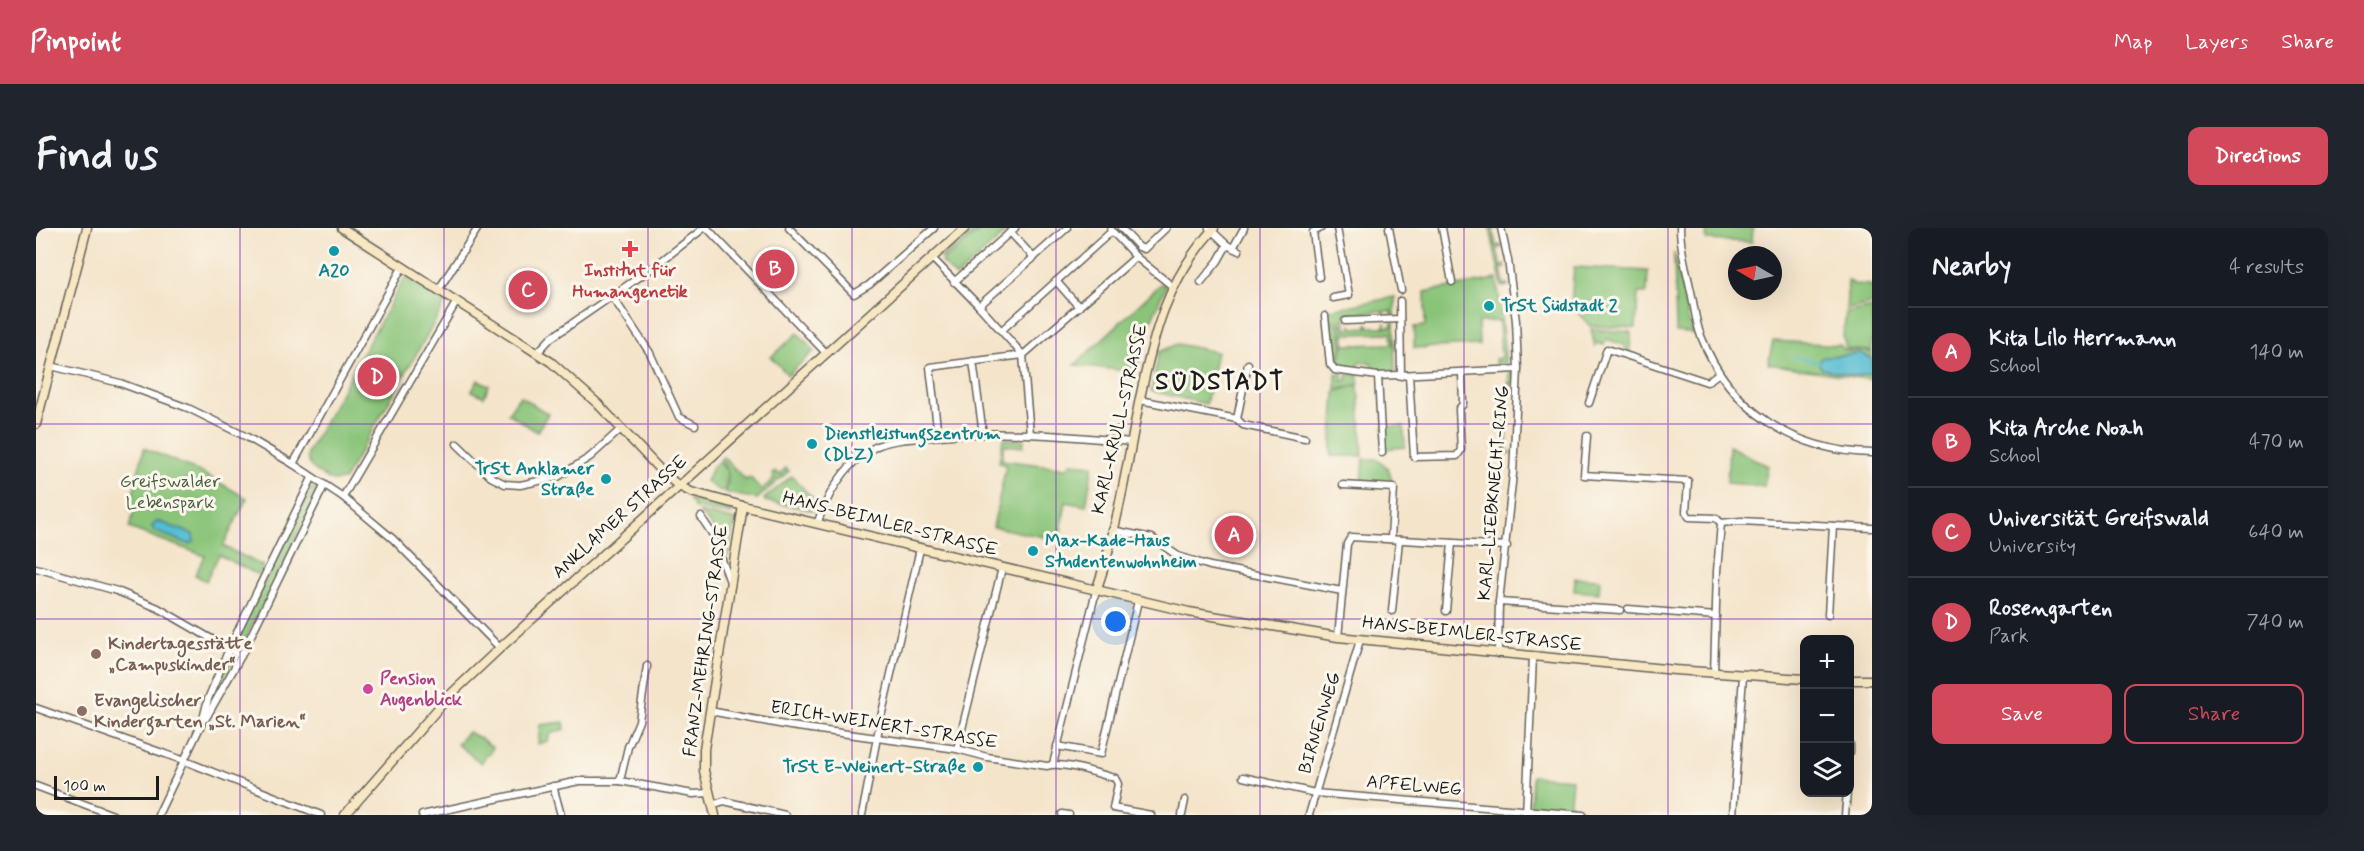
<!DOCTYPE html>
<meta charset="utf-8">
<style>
:root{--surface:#171b24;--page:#20242c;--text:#f1f3f6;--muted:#9ea1a6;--line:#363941;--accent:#d1495b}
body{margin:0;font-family:Mynerve,sans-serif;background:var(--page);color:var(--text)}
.controls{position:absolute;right:18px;bottom:18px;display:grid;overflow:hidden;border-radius:12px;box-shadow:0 6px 24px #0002}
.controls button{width:54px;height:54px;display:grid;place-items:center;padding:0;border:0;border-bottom:2px solid var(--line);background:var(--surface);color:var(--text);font:30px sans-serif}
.compass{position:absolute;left:1692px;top:18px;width:54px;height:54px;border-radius:50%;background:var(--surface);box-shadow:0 6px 24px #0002;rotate:279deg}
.scale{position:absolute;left:18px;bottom:15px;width:105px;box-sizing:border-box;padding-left:6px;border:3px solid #1c1c1c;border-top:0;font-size:16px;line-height:21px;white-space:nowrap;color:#1c1c1c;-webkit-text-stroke:4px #fbf7ec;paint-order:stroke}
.you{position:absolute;left:1080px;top:394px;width:21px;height:21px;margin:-15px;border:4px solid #fff;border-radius:50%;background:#1a73e8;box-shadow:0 0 0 9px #1a73e833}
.badge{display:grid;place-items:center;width:39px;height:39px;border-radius:50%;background:var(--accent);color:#fff;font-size:20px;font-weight:700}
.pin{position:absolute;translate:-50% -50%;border:3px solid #fff;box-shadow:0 2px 6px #0006}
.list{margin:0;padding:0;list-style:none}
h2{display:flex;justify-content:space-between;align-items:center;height:78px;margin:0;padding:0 24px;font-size:26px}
h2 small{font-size:20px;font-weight:400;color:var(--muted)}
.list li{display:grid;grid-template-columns:39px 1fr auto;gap:18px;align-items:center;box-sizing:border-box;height:90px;padding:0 24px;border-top:2px solid var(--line)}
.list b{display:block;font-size:22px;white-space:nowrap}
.list p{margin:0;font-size:20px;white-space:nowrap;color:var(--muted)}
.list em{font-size:20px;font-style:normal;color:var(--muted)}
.actions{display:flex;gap:12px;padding:18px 24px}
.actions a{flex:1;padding:14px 0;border:2px solid var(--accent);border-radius:12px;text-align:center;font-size:21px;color:var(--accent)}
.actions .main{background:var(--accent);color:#fff}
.icon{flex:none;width:33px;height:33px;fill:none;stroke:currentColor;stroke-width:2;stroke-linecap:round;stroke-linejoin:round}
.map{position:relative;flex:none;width:1836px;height:587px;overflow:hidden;border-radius:12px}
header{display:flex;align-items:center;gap:36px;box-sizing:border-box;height:84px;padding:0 30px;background:var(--accent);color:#fff}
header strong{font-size:28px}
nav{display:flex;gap:33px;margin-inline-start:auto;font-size:21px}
.intro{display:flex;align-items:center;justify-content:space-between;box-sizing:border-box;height:144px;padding:0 36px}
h1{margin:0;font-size:42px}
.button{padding:15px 27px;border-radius:12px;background:var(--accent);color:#fff;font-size:21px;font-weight:700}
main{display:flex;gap:36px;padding:0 36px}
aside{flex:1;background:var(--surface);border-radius:12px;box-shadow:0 6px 24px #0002}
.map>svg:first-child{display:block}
.green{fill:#8ac479;stroke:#53704a;stroke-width:1.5;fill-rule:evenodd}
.water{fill:#54bcd1;stroke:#386c76;stroke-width:1.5}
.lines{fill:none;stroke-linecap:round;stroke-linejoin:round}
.stream{stroke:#54bcd1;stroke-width:2}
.street-casing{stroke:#686259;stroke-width:9}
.secondary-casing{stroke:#686259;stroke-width:11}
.street{stroke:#fff;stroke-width:6}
.secondary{stroke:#f7e8c3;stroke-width:8}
.grid{fill:none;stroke:#7b2cbf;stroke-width:1.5;stroke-opacity:0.55}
.health-dot{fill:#e0444e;stroke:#fbf7ec;stroke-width:2}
.culture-dot{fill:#0f9aa8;stroke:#fbf7ec;stroke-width:2}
.education-dot{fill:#8d6e63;stroke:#fbf7ec;stroke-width:2}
.hotel-dot{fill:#d1479c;stroke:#fbf7ec;stroke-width:2}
.labels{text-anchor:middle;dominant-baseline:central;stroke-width:6;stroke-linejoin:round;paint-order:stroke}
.culture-label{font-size:18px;font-weight:bold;fill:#0d838f;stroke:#fbf7ec;text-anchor:start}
.health-label{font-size:18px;font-weight:bold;fill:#be3a42;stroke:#fbf7ec}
.street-label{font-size:18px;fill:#1c1c1c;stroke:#fbf7ec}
.park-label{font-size:18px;fill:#485f41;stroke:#fbf7ec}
.education-label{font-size:18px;font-weight:bold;fill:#785e54;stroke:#fbf7ec;text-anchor:start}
.hotel-label{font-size:18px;font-weight:bold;fill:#b23c85;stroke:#fbf7ec;text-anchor:start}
.district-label{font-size:24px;font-weight:bold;letter-spacing:1.5px;fill:#1c1c1c;stroke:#fbf7ec}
</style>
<header>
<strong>Pinpoint</strong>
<nav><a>Map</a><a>Layers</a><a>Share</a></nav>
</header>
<div class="intro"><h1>Find us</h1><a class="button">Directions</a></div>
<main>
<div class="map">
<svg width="1836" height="587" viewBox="0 0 1836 587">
<rect width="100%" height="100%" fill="#fbf7ec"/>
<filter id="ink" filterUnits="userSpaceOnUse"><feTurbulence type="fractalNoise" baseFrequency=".0167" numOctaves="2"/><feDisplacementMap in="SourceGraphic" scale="12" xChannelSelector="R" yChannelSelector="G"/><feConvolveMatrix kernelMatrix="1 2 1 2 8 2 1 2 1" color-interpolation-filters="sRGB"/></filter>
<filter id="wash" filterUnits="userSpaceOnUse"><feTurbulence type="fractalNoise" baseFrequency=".008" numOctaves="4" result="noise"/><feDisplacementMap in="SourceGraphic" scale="24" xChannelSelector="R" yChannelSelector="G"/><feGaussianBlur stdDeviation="1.35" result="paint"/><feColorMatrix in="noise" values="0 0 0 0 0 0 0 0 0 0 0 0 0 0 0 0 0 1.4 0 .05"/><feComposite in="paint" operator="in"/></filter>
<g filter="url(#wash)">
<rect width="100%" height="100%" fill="#f4e4ca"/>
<g class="green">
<polygon points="935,0 945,0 905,31 908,24"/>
<polygon points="948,0 975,0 920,49 905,34"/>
<polygon points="1454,0 1461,0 1457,2 1460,18 1465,17 1466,19 1461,21 1465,38 1469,37 1470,40 1465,40 1468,57 1472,56 1472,58 1466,59"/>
<polygon points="1671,0 1717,0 1716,14 1670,12"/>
<polygon points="1638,25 1655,103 1660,103 1661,106 1640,104"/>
<polygon points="1538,39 1612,43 1611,65 1602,65 1600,100 1554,98 1535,77"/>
<path d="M369 49 410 74 308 252 296 253C285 246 268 239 272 224Z"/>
<polygon points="1461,51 1470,135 1459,136 1459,131 1465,130 1463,93 1442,94 1443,117 1378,120 1378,99 1389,98 1389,64"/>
<polygon points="1812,53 1816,54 1816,56 1836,57 1836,75 1810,82"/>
<polygon points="1126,55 1130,58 1110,105 1100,144 1039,137"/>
<polygon points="1359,69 1359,88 1356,87 1355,83 1349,83 1347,88 1347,83 1333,84 1331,89 1330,84 1316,85 1316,89 1314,85 1309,85 1309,92 1293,94 1291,82"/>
<polygon points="1836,79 1836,123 1810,121 1807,108 1810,85"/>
<path d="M1310 94V101L1315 100V96L1316 100 1331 99V95L1333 99H1348L1349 94V99L1356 98V94H1358L1359 143H1342L1334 134 1322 135V142L1306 140 1301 137 1308 118 1306 95ZM1355 105 1356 116 1309 117V106Z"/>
<polygon points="1304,95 1306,119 1300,136 1293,97"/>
<polygon points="1555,101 1595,104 1594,125 1588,123 1589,117 1570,111 1568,117 1562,115 1559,119"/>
<polygon points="762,105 778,123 752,147 735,129"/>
<path d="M1737 113 1804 117 1809 123H1831L1836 125V131C1820 118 1801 132 1786 141L1822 148 1836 145V152L1732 136Z"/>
<polygon points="1141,116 1181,124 1170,176 1115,163 1123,124"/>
<polygon points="1473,144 1476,144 1479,147 1479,155 1474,155 1470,224 1475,224 1475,226 1468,226"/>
<polygon points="1300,145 1306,146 1306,153 1311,152 1311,147 1322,147 1323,156 1300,162"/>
<polygon points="442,152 453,157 448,169 436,163"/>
<polygon points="1318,158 1322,158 1327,228 1295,228 1299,164"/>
<polygon points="484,168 512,186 501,204 472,185"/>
<polygon points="1368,198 1369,219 1348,221 1347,199"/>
<polygon points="967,211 988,212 987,219 968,217 966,232 1030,240 1034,239 1035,235 1057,237 1050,278 1030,274 1023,314 1014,310 957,299 970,238 963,234"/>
<polygon points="1693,218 1732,238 1728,258 1691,255"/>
<polygon points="108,220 164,244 211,270 187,318 227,338 222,347 183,327 170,353 159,347 169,328 93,300 98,283 93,282"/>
<path d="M687 229 710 252 714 249 725 262 739 250 736 246 739 243 743 247 750 240 753 243 721 271 690 265C693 250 695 244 684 232Z"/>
<polygon points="1328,231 1340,231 1352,240 1357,256 1326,254"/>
<polygon points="683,234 691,243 689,263 682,262 670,253 677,238"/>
<polygon points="756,248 782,276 778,283 729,273 728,271"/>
<polygon points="277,259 283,263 210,410 203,420 200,421 199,413"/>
<polygon points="653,271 687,279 697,286 659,280"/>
<path d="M662 284 699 292 692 328H689C683 309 677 295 662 284Z"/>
<polygon points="1539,350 1564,351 1563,365 1538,363"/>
<polygon points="192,426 200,429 176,471 175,470"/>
<polygon points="528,494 529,501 514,506 512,513 502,516 504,497"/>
<polygon points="432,504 444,510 457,520 445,535 421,516"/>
<polygon points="1496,548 1536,551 1533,583 1494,580"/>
</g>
<g class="water">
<path d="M1824 125 1836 131V145L1822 148 1787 141 1783 137 1785 130C1796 127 1811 128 1824 125Z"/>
<polygon points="121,293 157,306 158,314 153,316 118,303 116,298"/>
</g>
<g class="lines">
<polyline class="stream" points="1758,129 1784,134"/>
</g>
</g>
<g filter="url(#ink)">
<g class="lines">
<g class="street-casing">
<g id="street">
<polyline points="671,0 790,125"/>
<polyline points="753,0 818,66 833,57 898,0"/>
<polyline points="1085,0 1103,19 1108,21 1130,0"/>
<polyline points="1173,0 1191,17 1203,23"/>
<polyline points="1353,0 1365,62"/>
<polyline points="1406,0 1416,54"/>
<path d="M1644 0C1644 20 1650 40 1654 59 1658 75 1659 93 1665 108 1694 183 1758 223 1836 225"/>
<polyline points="1075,2 1100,29 1136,58"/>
<polyline points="974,4 998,30"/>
<polyline points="1197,20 1208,0"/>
<polyline points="896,30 943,78 987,127"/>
<polyline points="1283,49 1277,4 1285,0"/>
<polyline points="1020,53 1043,79"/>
<polyline points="918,54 979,0"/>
<polyline points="1165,54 1182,33 1191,17"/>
<polyline points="403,61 442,0"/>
<polyline points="576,68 614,125 643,189 659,197"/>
<polyline points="1297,70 1313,67 1301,0"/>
<polyline points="1364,73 1365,148"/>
<polyline points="943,78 1031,0"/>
<polyline points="1289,88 1294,136 1299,142 1304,143 1342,148 1482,141"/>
<polyline points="1309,93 1364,91"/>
<polyline points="966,102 1076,3"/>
<polyline points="501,125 515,110 615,41 668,0"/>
<polyline points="987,127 1100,29"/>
<polyline points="987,127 994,206"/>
<polyline points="937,133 947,206"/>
<polyline points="15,138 84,155 152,180 211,209 257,236 307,269 357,311 464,420"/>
<polyline points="1373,147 1378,229 1421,228 1425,222 1423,181 1427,176 1426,144"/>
<polyline points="1342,148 1346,225"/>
<polyline points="1104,172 1201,191 1207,197 1269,210"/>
<polyline points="1553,175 1571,121 1671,154 1683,145"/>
<polyline points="1201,191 1212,136"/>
<polyline points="902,208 894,139 987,127"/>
<polyline points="1551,208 1548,247 1652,253 1650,284 1653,289 1680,290 1685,295 1705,293 1836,300"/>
<polyline points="421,216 455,249 469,256 484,257 522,249 554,229 585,201"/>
<polyline points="257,236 367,38"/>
<polyline points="1307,257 1358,260 1355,311"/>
<polyline points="307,269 421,73"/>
<polyline points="665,289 677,307 694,354"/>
<path d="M781 296C792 265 810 233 841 218 855 212 871 211 886 210 955 201 1026 207 1095 214"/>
<polyline points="1076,302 1116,310 1142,328 1174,338 1306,363"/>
<polyline points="0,340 81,363 122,380 205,428"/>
<polyline points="1463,374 1584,382"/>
<polyline points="1592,381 1680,388"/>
<polyline points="1356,383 1363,312"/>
<polyline points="1410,383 1416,315"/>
<polyline points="1792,387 1797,298"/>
<polyline points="1302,409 1311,316 1315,309 1471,318"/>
<polyline points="1462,426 1463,374 1477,246 1482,141 1480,93 1472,32 1465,0"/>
<polyline points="1678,446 1681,343 1685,295"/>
<polyline points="0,480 149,533 285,587"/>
<path d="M674 483 754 498 921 521 951 529 1011 538C1027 533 1062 546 1079 550L1082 556 1077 580 1115 587"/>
<polyline points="170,490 205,428 288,258"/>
<polyline points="1021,518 1065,526 1102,373"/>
<polyline points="921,521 966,340"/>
<polyline points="1814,524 1814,517"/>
<polyline points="1017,536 1060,363"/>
<polyline points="1207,549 1279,565 1547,587"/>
<polyline points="584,553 592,519 603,493 611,438"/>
<polyline points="0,558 77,587"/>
<polyline points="517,558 525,587"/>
<polyline points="676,577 688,573 749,587"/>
<polyline points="1026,586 1033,587"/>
<polyline points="122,587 166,495 172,471 193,421 276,250"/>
<polyline points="386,587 543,553 584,553 657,566 673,565"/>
<polyline points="826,587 845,489 884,321"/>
<polyline points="1146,587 1149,572"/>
<polyline points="1273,587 1324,412"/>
<polyline points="1490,587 1497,429"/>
<polyline points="1697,587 1707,448"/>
<polyline points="1809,587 1811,564"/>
</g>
</g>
<g class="secondary-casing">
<g id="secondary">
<polyline points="306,0 515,134 562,176 627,245 643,258 655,264 707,278 1153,384 1302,409 1639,442 1768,451"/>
<polyline points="0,196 51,0"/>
<path d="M1060 363C1081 304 1091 236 1103 175 1117 107 1130 53 1178 0"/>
<polyline points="1814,452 1836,452"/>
<polyline points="309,587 413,468 464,420 929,0"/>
<polyline points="679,587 668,543 668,521 707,278"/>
</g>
</g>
<use href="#street" class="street"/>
<use href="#secondary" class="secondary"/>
</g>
</g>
<path class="grid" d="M204 0V587M408 0V587M612 0V587M816 0V587M1020 0V587M1224 0V587M1428 0V587M1632 0V587M0 196H1836M0 391H1836"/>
<path class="health-dot" d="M591 12h6v6h6v6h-6v6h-6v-6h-6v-6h6z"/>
<g class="culture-dot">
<circle cx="298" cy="23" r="6"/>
<circle cx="1453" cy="78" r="6"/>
<circle cx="776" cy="216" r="6"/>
<circle cx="570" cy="251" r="6"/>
<circle cx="997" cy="323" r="6"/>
<circle cx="942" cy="539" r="6"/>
</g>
<g class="education-dot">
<circle cx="60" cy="426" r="6"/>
<circle cx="46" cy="483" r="6"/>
</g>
<circle class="hotel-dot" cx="332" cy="461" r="6"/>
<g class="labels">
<g class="culture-label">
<text x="298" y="43" text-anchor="middle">A20</text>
<text x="1465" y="78">TrSt Südstadt 2</text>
<text x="788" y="206">Dienstleistungszentrum<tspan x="788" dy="21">(DLZ)</tspan></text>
<text x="558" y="241" text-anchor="end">TrSt Anklamer<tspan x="558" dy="21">Straße</tspan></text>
<text x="1009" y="313">Max-Kade-Haus<tspan x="1009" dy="21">Studentenwohnheim</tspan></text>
<text x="930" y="539" text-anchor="end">TrSt E-Weinert-Straße</text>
</g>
<g class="health-label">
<text x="594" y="43">Institut für<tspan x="594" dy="21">Humangenetik</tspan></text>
</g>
<g class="street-label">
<text transform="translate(1084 191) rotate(-77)">KARL-KRULL-STRASSE</text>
<text transform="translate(1458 265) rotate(-85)">KARL-LIEBKNECHT-RING</text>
<text transform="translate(584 289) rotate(-42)">ANKLAMER STRASSE</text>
<text transform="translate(854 296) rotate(14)">HANS-BEIMLER-STRASSE</text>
<text transform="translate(1436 406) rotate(6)">HANS-BEIMLER-STRASSE</text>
<text transform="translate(670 413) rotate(-82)">FRANZ-MEHRING-STRASSE</text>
<text transform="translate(1284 495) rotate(-73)">BIRNENWEG</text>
<text transform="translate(848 497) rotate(9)">ERICH-WEINERT-STRASSE</text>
<text transform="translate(1378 558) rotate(5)">APFELWEG</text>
</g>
<g class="park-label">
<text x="134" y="254">Greifswalder<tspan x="134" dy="21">Lebenspark</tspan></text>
</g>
<g class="education-label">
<text x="72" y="416">Kindertagesstätte<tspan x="72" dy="21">„Campuskinder“</tspan></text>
<text x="58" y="473">Evangelischer<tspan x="58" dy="21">Kindergarten „St. Marien“</tspan></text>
</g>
<g class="hotel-label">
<text x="344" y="451">Pension<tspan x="344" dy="21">Augenblick</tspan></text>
</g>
<g class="district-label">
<text x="1184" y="154">SÜDSTADT</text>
</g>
</g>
</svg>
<div class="controls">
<button>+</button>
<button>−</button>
<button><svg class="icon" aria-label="layers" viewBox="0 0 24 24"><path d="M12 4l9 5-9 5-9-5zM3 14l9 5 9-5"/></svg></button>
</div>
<svg class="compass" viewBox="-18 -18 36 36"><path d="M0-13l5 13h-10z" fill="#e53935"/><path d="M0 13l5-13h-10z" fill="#9ea1a6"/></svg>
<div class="scale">100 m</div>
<div class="you"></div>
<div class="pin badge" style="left:1198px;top:307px">A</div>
<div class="pin badge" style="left:739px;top:41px">B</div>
<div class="pin badge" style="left:492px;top:62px">C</div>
<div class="pin badge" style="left:341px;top:149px">D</div>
</div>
<aside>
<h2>Nearby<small>4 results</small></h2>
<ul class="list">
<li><span class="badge">A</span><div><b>Kita Lilo Herrmann</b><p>School</p></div><em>140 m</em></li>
<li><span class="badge">B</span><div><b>Kita Arche Noah</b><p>School</p></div><em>470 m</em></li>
<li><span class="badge">C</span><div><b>Universität Greifswald</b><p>University</p></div><em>640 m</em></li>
<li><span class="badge">D</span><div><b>Rosengarten</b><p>Park</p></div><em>740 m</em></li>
</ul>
<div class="actions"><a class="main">Save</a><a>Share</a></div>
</aside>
</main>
